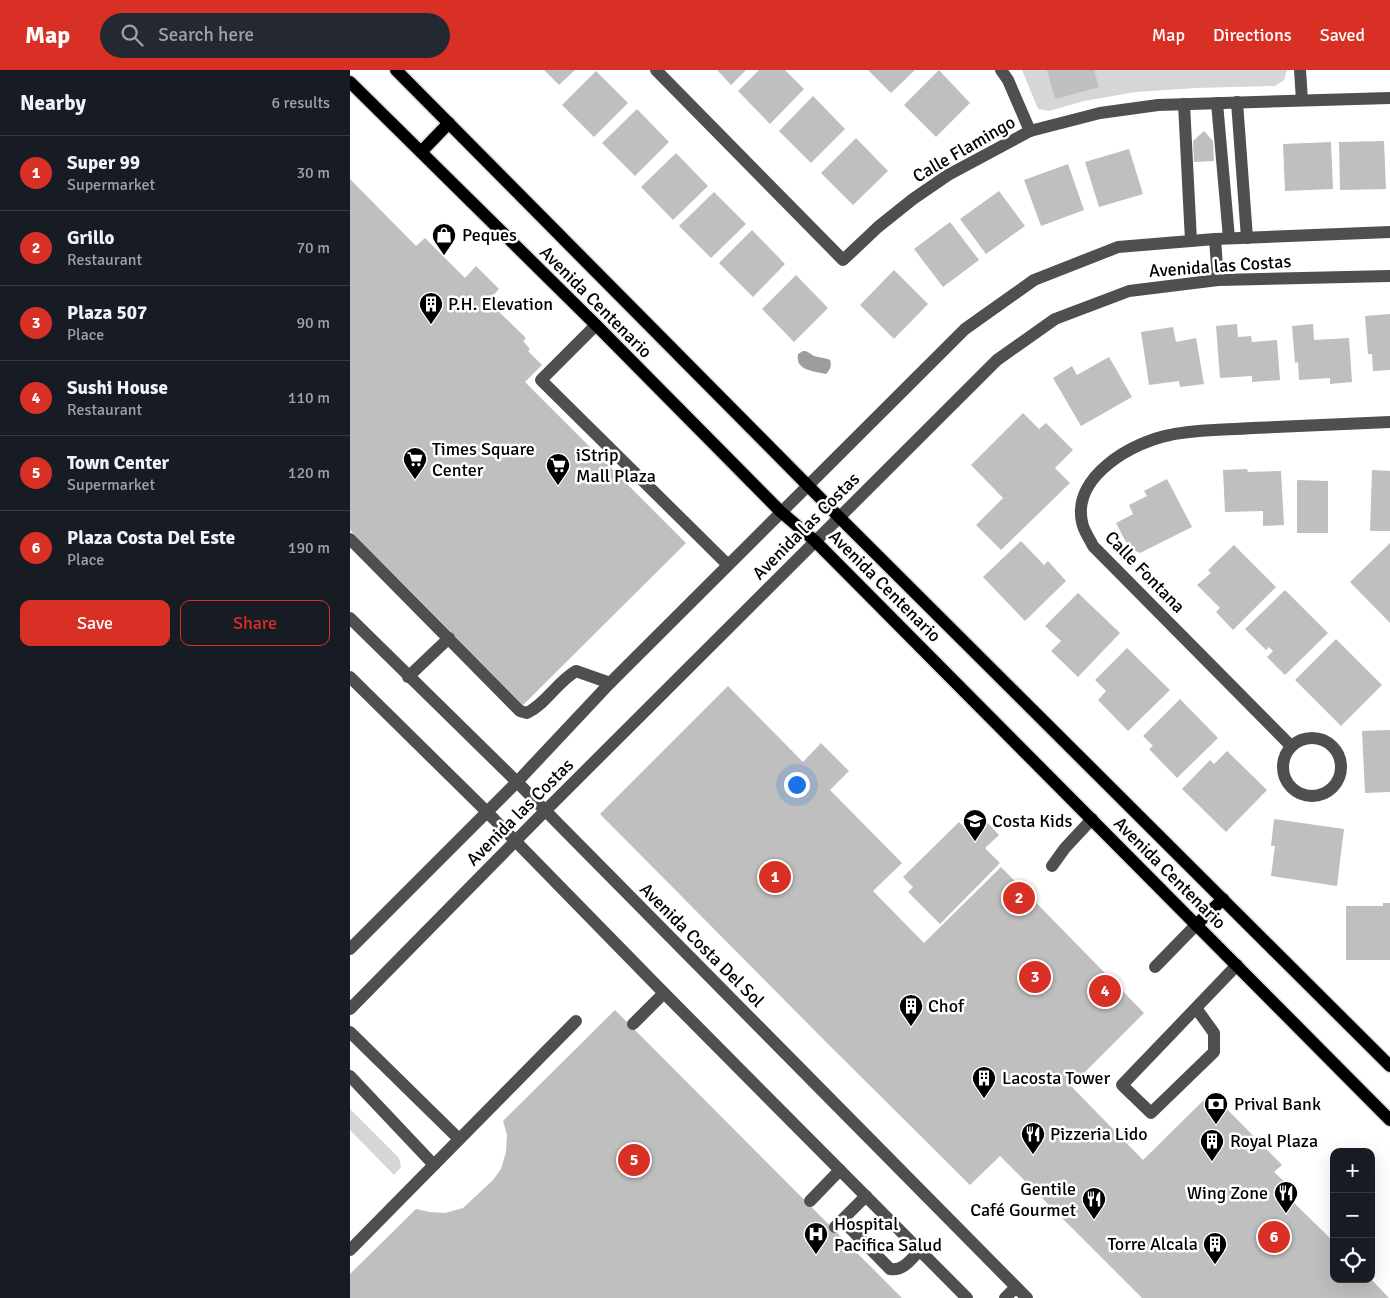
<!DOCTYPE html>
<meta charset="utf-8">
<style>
:root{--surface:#171b24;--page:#242831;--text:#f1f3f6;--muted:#9ea1a6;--line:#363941;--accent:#d93025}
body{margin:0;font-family:Signika,sans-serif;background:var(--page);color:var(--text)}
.controls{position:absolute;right:15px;bottom:15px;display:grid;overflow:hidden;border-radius:10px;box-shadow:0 5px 20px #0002}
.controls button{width:45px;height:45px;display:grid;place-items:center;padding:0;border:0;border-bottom:1px solid var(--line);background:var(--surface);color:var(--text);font:25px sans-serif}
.you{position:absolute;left:446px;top:714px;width:18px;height:18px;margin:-12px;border:4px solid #fff;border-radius:50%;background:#1a73e8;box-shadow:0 0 0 8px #1a73e833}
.badge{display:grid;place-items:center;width:32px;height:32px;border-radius:50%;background:var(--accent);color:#fff;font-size:16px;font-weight:700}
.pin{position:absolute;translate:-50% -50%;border:2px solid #fff;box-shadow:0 1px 5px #0006}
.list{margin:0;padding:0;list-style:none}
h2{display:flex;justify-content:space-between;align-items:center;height:65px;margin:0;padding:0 20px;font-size:21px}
h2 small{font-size:16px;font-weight:400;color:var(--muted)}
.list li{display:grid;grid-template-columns:32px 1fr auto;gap:15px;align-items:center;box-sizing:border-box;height:75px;padding:0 20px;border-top:1px solid var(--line)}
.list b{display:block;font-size:19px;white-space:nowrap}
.list p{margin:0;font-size:16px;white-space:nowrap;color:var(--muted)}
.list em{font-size:16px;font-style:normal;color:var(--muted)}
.actions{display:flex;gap:10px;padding:15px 20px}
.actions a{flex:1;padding:11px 0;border:1px solid var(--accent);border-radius:10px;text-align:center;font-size:18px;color:var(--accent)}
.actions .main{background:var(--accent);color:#fff}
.icon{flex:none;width:28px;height:28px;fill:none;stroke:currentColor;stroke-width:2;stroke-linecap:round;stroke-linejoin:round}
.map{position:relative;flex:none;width:1040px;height:1228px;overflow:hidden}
header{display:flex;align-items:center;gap:30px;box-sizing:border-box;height:70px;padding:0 25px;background:var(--accent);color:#fff}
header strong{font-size:24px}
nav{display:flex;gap:28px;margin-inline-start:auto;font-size:18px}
.search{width:350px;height:45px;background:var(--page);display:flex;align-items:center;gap:12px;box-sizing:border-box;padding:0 18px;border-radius:28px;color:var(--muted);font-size:19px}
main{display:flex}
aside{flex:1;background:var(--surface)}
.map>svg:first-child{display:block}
.green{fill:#d6d6d6}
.water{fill:#9d9d9d}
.building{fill:#bfbfbf}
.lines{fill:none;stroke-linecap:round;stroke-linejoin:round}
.major-casing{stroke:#dbdbdb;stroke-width:15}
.minor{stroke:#4f4f4f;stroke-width:12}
.major{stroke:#000;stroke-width:12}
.labels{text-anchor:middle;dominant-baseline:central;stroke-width:5;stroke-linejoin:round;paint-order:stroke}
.street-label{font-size:18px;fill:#000;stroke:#fff}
.poi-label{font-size:18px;fill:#000;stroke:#fff;text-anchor:start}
</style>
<header>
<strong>Map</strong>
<div class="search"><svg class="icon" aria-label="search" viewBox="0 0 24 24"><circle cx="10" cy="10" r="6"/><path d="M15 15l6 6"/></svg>Search here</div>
<nav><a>Map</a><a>Directions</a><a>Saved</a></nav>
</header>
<main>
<aside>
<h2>Nearby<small>6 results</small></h2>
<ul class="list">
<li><span class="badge">1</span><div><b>Super 99</b><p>Supermarket</p></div><em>30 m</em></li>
<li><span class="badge">2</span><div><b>Grillo</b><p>Restaurant</p></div><em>70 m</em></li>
<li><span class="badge">3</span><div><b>Plaza 507</b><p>Place</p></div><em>90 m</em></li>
<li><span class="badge">4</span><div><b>Sushi House</b><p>Restaurant</p></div><em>110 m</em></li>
<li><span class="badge">5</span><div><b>Town Center</b><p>Supermarket</p></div><em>120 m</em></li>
<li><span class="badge">6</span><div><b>Plaza Costa Del Este</b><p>Place</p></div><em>190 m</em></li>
</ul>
<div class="actions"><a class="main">Save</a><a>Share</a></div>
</aside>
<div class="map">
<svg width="1040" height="1228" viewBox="0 0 1040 1228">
<rect width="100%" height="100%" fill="#fff"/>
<g class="green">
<polygon points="672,0 937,0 934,10 925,16 846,18 786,22 734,31 699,41 688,39"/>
<polygon points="0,1039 49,1088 51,1097 44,1105 0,1060"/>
</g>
<path class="water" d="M453 281C458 281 459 283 464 286 469 288 474 287 480 290 482 296 480 300 476 304 464 301 445 301 448 284Z"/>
<g class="building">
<polygon points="194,0 225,0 209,15"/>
<polygon points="367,0 396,0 381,15"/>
<polygon points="409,0 435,0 454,19 420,54 388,21"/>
<polygon points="518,0 565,0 541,23"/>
<polygon points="589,0 620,33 586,67 554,35"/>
<polygon points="697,0 744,0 749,17 705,29"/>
<polygon points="246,1 278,33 244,67 212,35"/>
<polygon points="463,26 495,59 461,93 429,61"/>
<polygon points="287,39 319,72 285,106 252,73"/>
<polygon points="854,61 863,71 864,91 844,92 843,71"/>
<polygon points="506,68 538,101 503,135 471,103"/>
<polygon points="1034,71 1036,119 990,120 989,72"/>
<polygon points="981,72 983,119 935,121 933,74"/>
<polygon points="779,79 793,124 749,137 735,92"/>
<polygon points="326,83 358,116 323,150 291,117"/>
<polygon points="718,94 734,140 691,156 674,110"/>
<polygon points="0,109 66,176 75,168 115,208 126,196 149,219 138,231 176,268 173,271 180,279 178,281 192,295 175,312 336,473 173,635 0,460"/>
<polygon points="649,121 675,156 636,184 610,149"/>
<polygon points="364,122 396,154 361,188 329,156"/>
<polygon points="600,152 629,190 593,217 564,179"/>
<polygon points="402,160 435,194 403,227 369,193"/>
<polygon points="544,200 578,234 544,269 510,235"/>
<polygon points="446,205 478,238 444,272 412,239"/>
<polygon points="1040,244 1040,300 1023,301 1022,284 1018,284 1015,246"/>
<polygon points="887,254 888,267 901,266 902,272 927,270 930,310 902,312 902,306 870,308 866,256"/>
<polygon points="963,254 964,270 999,268 1002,312 980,314 980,308 949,310 948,292 945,293 942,256"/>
<polygon points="823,257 826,272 846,268 854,314 830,317 829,311 799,315 791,262"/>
<polygon points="759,287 782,327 731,356 703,308 722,296 727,305"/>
<polygon points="673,343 689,359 696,353 723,380 705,398 720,413 651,480 626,455 653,428 621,395"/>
<polygon points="897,399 898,402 931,401 934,455 913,456 913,441 875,442 873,400"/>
<polygon points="1022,400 1040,401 1040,461 1020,461"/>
<polygon points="817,409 842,457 790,483 779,478 766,453 783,444 779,435 797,426 794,421"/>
<polygon points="947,410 978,411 978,463 947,463"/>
<polygon points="671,471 694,495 698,491 716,511 675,551 633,507"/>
<polygon points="1040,473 1040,553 1000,512"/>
<polygon points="884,475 926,517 883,560 866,542 870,538 847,515 861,503 858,500"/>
<polygon points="935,520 978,563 935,605 917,587 923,581 919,577 916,580 895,559"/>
<polygon points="728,523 770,563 728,607 701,581 711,571 695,556"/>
<polygon points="986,569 1032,615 991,656 945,610"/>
<polygon points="777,578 820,620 778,661 748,630 756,621 745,610"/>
<polygon points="378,616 453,692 471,673 499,701 480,720 552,793 523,821 574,873 651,797 794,943 721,1016 793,1090 861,1023 932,1095 924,1102 940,1117 934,1123 984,1172 984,1209 1021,1209 1039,1228 792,1228 650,1086 620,1115 475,971 250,744"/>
<polygon points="830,629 868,668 827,708 799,679 803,676 793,666"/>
<polygon points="1040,660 1040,722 1015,723 1012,661"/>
<polygon points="877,681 917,720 876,762 832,719 860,690 864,694"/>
<polygon points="633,748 649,765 635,778 650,793 590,854 558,822 563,817 553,807 609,752 619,762"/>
<polygon points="924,749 994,759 987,816 921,806 925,776 921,776"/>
<polygon points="1033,833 1040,833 1040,890 996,890 996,836 1033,836"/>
<polygon points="265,940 552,1228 0,1228 0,1204 66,1139 80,1142 95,1143 113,1138 143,1110 151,1099 156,1082 157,1065 153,1051"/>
</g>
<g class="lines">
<g class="major-casing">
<g id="major">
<polyline points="46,0 489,447 1040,996"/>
<polyline points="0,12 246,255 431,442 465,471 1040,1050"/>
<polyline points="71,82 99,53"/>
<polyline points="846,855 873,829"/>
</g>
</g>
<g class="minor">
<polyline points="306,0 493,190 528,157 563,129 598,105 680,61 750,43 808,35 1040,28"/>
<polyline points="651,0 658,10 680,61"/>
<polyline points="950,0 952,30"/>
<polyline points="887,32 897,168"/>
<polyline points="867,33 879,168"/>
<polyline points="834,34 841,171"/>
<polyline points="865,169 868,210"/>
<polyline points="246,255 191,310 378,495"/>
<path d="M0 469 170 641 177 643C197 633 207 612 226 601L260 613"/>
<polyline points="0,548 167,712 677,1228"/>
<polyline points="0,607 137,742 314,923 617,1228"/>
<polyline points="58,607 99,568"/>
<circle cx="962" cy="697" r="29"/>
<path d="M941 676 743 476C740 469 733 460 732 452 722 406 783 372 820 365 847 359 876 360 903 358 949 356 994 354 1040 352"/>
<polyline points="702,796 715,778 742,749"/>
<polyline points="0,879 167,712 260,613 615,259 684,210 768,177 865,169 1040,162"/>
<polyline points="805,897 846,855"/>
<polyline points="846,938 864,963 864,982 801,1043 772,1015 887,895"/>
<polyline points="0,939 195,741 647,290 705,249 779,221 868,210 1040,206"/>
<polyline points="283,954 314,923"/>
<polyline points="0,962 109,1069"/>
<polyline points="0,1006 84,1095"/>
<polyline points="460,1131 490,1100"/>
<path d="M492 1150 540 1199C554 1201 561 1189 570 1180"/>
<polyline points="485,1157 516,1126"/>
<polyline points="0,1180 226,951"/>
<polyline points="655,1228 666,1217"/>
</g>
<use href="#major" class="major"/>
</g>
<defs>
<g id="shop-pin" transform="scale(1.25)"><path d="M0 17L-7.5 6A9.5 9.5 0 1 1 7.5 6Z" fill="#000" stroke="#fff"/><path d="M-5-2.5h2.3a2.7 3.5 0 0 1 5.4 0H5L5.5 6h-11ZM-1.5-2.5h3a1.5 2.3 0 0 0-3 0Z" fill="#fff"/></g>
<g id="building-pin" transform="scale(1.25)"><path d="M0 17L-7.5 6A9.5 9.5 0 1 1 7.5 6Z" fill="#000" stroke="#fff"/><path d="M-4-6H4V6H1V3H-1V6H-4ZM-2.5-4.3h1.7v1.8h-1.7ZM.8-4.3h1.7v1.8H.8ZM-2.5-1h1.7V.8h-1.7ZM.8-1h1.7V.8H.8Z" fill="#fff"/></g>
<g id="supermarket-pin" transform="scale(1.25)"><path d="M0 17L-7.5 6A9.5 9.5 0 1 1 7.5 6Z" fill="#000" stroke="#fff"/><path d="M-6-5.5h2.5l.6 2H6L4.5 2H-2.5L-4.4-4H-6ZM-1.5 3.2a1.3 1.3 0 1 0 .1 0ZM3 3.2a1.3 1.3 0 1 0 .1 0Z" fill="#fff"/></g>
<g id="school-pin" transform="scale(1.25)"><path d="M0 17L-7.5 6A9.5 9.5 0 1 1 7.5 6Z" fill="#000" stroke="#fff"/><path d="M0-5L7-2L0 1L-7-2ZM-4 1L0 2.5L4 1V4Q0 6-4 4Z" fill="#fff"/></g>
<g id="bank-pin" transform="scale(1.25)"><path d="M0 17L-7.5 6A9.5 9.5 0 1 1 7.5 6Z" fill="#000" stroke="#fff"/><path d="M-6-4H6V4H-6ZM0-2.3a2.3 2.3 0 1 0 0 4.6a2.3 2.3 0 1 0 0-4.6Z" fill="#fff"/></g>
<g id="restaurant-pin" transform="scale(1.25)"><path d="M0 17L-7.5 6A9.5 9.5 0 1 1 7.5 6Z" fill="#000" stroke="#fff"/><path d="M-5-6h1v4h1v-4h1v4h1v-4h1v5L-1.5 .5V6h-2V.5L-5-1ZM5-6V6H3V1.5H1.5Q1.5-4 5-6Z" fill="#fff"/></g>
<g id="hospital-pin" transform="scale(1.25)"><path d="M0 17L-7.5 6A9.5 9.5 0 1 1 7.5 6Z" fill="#000" stroke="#fff"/><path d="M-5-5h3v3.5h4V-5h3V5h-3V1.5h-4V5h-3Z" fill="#fff"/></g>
</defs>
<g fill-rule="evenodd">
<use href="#shop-pin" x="94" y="165"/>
<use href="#building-pin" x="81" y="234"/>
<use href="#supermarket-pin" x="65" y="389"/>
<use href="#supermarket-pin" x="208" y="395"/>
<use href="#school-pin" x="625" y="751"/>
<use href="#building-pin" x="561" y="936"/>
<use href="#building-pin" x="634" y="1008"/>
<use href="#bank-pin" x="866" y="1034"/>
<use href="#restaurant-pin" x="683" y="1064"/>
<use href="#building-pin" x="862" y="1071"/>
<use href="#restaurant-pin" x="936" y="1123"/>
<use href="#restaurant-pin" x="744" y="1129"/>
<use href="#hospital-pin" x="466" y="1164"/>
<use href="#building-pin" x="865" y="1174"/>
</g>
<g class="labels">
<g class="street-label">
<text transform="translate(614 79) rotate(-30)">Calle Flamingo</text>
<text transform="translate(870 196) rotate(-4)">Avenida las Costas</text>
<text transform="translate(246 232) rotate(45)">Avenida Centenario</text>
<text transform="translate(456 456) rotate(-45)">Avenida las Costas</text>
<text transform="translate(795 502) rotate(46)">Calle Fontana</text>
<text transform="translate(535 516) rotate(45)">Avenida Centenario</text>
<text transform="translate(170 742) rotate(-45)">Avenida las Costas</text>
<text transform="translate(820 803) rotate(45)">Avenida Centenario</text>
<text transform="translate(352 875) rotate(45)">Avenida Costa Del Sol</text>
</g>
<g class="poi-label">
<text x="112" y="165">Peques</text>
<text x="98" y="234">P.H. Elevation</text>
<text x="82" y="379">Times Square<tspan x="82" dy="21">Center</tspan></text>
<text x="226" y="385">iStrip<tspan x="226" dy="21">Mall Plaza</tspan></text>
<text x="642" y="751">Costa Kids</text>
<text x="578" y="936">Chof</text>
<text x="652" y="1008">Lacosta Tower</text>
<text x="884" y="1034">Prival Bank</text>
<text x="700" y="1064">Pizzeria Lido</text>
<text x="880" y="1071">Royal Plaza</text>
<text x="726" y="1119" text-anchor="end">Gentile<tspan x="726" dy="21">Café Gourmet</tspan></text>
<text x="918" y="1123" text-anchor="end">Wing Zone</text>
<text x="484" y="1154">Hospital<tspan x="484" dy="21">Pacifica Salud</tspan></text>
<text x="848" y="1174" text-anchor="end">Torre Alcala</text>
</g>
</g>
</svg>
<div class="controls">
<button>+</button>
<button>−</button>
<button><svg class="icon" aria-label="locate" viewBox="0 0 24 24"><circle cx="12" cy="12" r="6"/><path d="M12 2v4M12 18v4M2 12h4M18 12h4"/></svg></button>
</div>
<div class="you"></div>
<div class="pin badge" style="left:425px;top:807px">1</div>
<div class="pin badge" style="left:669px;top:828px">2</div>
<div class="pin badge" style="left:685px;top:907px">3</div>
<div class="pin badge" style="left:755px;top:921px">4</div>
<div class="pin badge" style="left:284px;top:1090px">5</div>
<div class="pin badge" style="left:924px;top:1167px">6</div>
</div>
</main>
